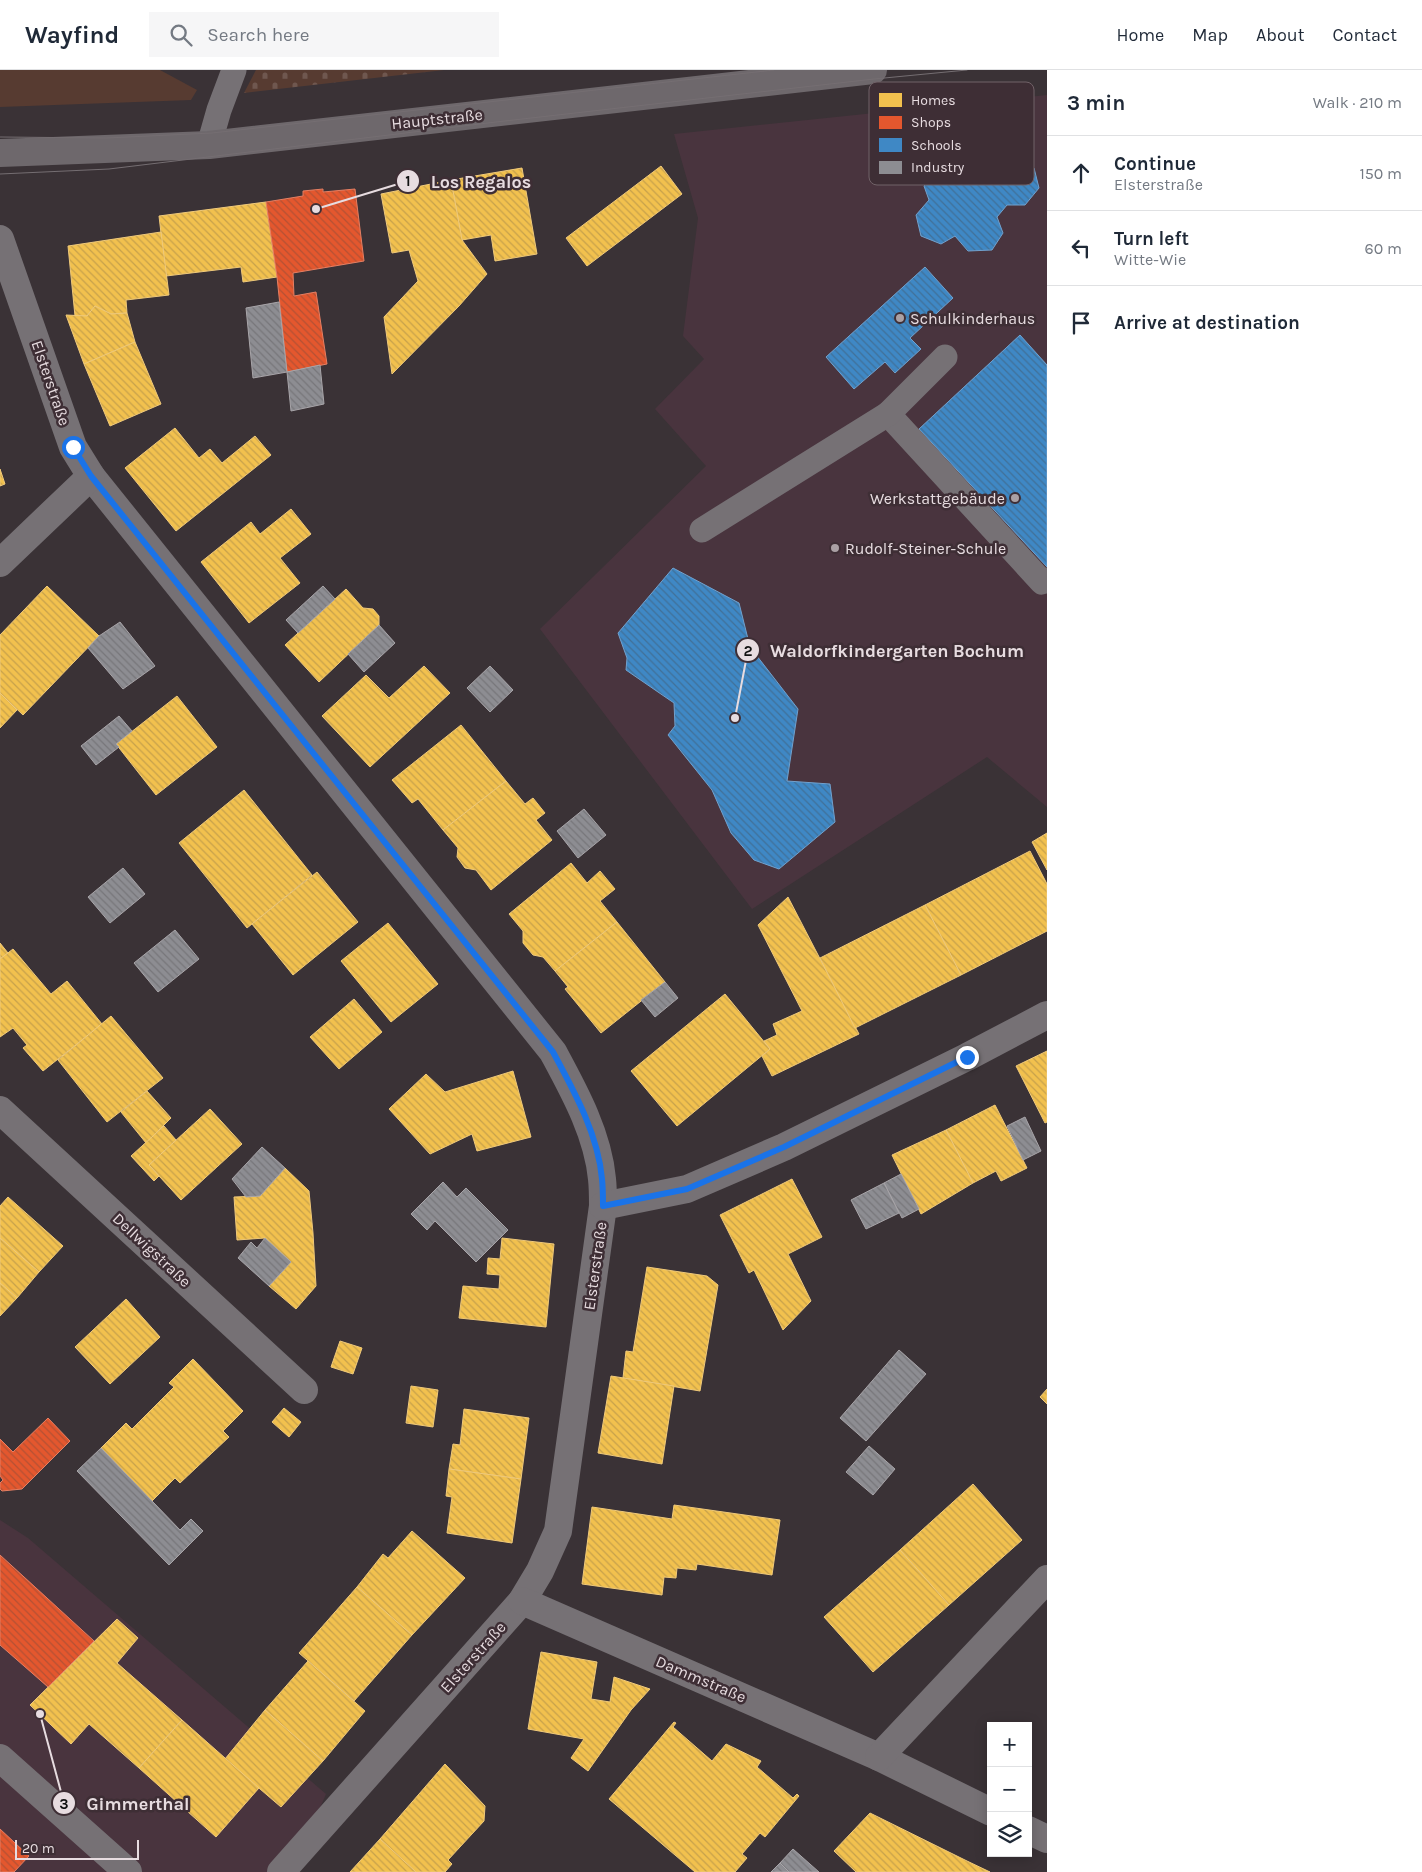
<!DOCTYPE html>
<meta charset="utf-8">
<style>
:root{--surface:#fff;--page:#f6f6f7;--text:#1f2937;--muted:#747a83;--line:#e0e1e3}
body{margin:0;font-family:Karla,sans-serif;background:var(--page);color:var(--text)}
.controls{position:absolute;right:15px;bottom:15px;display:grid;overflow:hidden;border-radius:0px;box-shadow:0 2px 12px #0003}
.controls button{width:45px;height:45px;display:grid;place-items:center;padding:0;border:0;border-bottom:1px solid var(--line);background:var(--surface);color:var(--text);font:25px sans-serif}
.scale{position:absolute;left:15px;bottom:12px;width:124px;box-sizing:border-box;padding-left:5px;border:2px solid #e7dce0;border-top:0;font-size:14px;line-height:18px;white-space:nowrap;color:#e7dce0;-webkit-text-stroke:4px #3e2e35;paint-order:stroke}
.stop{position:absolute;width:15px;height:15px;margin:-11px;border:4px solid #1a73e8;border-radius:50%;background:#fff}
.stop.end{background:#1a73e8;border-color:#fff;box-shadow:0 1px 5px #0008}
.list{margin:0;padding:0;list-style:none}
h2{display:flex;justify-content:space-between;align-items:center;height:65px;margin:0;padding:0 20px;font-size:21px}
h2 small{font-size:16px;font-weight:400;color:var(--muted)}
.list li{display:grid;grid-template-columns:32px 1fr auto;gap:15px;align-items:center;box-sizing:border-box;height:75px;padding:0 20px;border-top:1px solid var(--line)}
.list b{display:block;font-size:19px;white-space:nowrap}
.list p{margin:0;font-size:16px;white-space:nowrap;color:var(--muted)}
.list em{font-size:16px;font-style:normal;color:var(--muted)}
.icon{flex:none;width:28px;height:28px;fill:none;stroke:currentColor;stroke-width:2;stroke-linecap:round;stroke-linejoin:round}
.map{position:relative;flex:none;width:1047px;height:1802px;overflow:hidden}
header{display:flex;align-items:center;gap:30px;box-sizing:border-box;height:70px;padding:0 25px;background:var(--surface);border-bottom:1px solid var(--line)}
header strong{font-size:24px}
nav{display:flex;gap:28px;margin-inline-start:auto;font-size:18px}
.search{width:350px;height:45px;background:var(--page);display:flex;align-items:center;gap:12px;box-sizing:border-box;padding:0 18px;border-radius:0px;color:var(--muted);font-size:19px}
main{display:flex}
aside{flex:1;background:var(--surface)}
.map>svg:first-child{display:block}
.built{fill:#49343e}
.grass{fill:#573b31}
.cemetery{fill:url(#cemetery-stones)}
.homes{fill:url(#homes-back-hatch);stroke:#efc97a}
.shops{fill:url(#shops-back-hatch);stroke:#e57f63}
.schools{fill:url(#schools-back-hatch);stroke:#71a1cd}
.industry{fill:url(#industry-back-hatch);stroke:#a8a5a9}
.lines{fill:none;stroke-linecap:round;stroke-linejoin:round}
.lane{stroke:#767175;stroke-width:25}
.street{stroke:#767175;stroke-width:28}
.primary{stroke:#6e686c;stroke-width:28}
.tram{stroke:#756e72;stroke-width:1}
.route{stroke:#1a73e8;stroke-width:6}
.poi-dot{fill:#aaa0a4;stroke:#3e2e35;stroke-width:2}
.labels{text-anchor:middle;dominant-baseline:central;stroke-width:5;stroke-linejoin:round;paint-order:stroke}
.street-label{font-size:16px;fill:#e7dce0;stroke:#3e2e35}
.poi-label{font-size:16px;fill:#e7dce0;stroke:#3e2e35;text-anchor:start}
.key{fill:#3e2e35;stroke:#716268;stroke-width:1}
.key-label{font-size:14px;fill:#e7dce0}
.leader{fill:none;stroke:#e7dce0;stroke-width:2}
.callout-dot{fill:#e7dce0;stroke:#3e2e35;stroke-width:2}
.mark-label{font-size:15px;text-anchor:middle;font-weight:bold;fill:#111}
.callout-label{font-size:18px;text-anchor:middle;font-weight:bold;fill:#e7dce0;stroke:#3e2e35;stroke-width:5;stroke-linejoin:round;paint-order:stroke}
</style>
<header>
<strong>Wayfind</strong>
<div class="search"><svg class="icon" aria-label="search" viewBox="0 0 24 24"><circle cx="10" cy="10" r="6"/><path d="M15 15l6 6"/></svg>Search here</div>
<nav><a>Home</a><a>Map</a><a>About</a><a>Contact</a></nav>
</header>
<main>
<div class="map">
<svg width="1047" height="1802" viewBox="0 0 1047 1802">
<defs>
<pattern id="cemetery-stones" width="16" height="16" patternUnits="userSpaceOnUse" patternTransform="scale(1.25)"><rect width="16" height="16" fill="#573b31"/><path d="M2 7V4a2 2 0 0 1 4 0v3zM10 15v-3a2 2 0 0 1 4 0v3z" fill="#6f574f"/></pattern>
<pattern id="homes-back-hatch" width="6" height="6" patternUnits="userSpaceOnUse" patternTransform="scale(1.25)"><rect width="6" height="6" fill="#f2c14e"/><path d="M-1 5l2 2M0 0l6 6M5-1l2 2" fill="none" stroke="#c7a14b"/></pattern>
<pattern id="shops-back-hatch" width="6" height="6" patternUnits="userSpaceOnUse" patternTransform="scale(1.25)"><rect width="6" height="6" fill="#e4572e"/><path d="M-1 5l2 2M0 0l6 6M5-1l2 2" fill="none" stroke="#b45134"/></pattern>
<pattern id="schools-back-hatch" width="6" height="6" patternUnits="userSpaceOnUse" patternTransform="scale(1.25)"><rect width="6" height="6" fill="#3f88c5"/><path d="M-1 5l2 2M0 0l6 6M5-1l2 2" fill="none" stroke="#417098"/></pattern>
<pattern id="industry-back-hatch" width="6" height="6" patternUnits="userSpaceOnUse" patternTransform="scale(1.25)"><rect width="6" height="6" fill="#8d8d92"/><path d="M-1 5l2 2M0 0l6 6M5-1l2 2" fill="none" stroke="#77767a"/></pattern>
</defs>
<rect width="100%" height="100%" fill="#3a3236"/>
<g class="built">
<polygon points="1047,25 1047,737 987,687 752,839 540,559 706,396 655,339 704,289 683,266 698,148 674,64"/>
<polygon points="0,1450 28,1468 326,1724 293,1802 0,1802"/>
</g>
<polygon class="grass" points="0,0 160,0 197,20 191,30 0,37"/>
<polygon class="cemetery" points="256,0 444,0 244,23"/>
<g class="homes">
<polygon points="661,96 682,124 587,196 566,168"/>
<polygon points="522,98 537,184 495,191 491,165 462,170 451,110"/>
<polygon points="451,110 462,170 487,204 459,236 392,304 384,247 418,211 409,180 392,183 381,124"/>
<polygon points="266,132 277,207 243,212 241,197 166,206 159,146"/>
<polygon points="161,162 169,225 126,230 127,243 111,244 95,236 87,246 75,246 68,176"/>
<polygon points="95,236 111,244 127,243 135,272 84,294 66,245 87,246"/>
<polygon points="135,272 161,334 110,356 84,294"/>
<polygon points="175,358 199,388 210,379 222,393 255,366 271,385 176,461 125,398"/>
<polygon points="0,399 5,414 0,416"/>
<polygon points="291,439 311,464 280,488 300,513 249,553 201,492 251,452 260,464"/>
<polygon points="47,516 99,566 23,645 0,623 0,565"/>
<polygon points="346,519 363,538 373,539 379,546 379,555 319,612 285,575"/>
<polygon points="424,596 450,623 370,697 322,646 366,605 389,628"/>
<polygon points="0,623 17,640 0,658"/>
<polygon points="177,626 217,677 156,725 116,674"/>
<polygon points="461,655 506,711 443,760 418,729 412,733 392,710"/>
<polygon points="506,711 525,734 533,728 545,743 536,750 552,770 491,820 476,800 465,798 457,787 458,778 443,760"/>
<polygon points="244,720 312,805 247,858 179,773"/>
<polygon points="1047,763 1047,800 1032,772"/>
<polygon points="1030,781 1047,814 1047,861 961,905 925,835"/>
<polygon points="571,793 587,813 600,801 615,819 600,831 617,852 555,901 543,887 533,885 523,873 523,861 509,844"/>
<polygon points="317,802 358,852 293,905 252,854"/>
<polygon points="788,827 859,964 772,1006 762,986 770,979 764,971 777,965 773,954 802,941 758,855"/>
<polygon points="925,835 961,905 855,958 820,888"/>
<polygon points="617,852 665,912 601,963 565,919 568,917 555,901"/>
<polygon points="388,853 438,914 391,952 341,891"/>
<polygon points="0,873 8,883 0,889"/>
<polygon points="13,879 51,924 67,911 102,954 43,1001 23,978 27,975 13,958 0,967 0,889"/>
<polygon points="725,924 770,979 677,1056 631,1001"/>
<polygon points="354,929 382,962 339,999 310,967"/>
<polygon points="111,946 163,1008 107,1052 58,990"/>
<polygon points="1047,981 1047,1052 1045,1053 1016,996"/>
<polygon points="513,1001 531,1067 477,1081 472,1064 430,1084 389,1039 426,1004 445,1022"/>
<polygon points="147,1021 171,1048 146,1073 121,1042"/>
<polygon points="995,1035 1027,1098 1001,1111 996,1101 973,1113 946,1060"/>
<polygon points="210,1039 242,1074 181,1130 149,1095"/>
<polygon points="164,1056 176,1070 149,1095 159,1106 154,1111 131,1086"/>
<polygon points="946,1060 973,1113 921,1144 892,1085"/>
<polygon points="285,1098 309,1121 313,1163 316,1216 296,1239 269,1216 291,1192 265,1168 237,1170 234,1127 260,1126"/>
<polygon points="792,1109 822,1167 788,1184 811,1231 783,1260 754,1200 749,1203 720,1145"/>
<polygon points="8,1127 63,1176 39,1202 0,1168 0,1136"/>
<polygon points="0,1168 39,1202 17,1228 0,1213"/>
<polygon points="502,1168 554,1174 546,1257 459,1248 463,1216 499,1219 500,1205 487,1204 488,1188 500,1189"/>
<polygon points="647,1197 707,1206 718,1215 700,1321 623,1308 626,1281 633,1282"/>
<polygon points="0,1213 17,1228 0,1246"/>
<polygon points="126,1229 160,1267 110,1314 75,1277"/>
<polygon points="340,1271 362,1278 353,1304 331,1297"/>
<polygon points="193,1289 243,1341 223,1361 229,1367 180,1413 175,1408 152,1431 101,1378 126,1353 132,1359 174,1317 169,1313"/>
<polygon points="611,1306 674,1316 662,1394 598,1383"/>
<polygon points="411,1316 438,1320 433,1357 406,1353"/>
<polygon points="1047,1319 1047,1334 1040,1327"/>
<polygon points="284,1338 301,1352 289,1367 272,1352"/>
<polygon points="464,1339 529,1348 521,1409 449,1399 453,1374 460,1375"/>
<polygon points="449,1399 521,1409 512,1473 447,1463 452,1427 446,1426"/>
<polygon points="973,1414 1022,1470 949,1535 900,1480"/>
<polygon points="674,1435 780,1450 772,1505 697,1494 696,1500 677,1498 676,1508 664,1507 662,1525 582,1514 592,1437 672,1449"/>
<polygon points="412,1461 465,1508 412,1565 357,1517 383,1484 388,1488"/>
<polygon points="900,1480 949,1535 873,1602 824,1547"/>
<polygon points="357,1517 412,1565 354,1631 299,1583"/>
<polygon points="117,1549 138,1568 117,1593 182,1650 139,1698 89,1654 71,1674 30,1635"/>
<polygon points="541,1582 597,1592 591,1629 610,1632 614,1607 650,1619 631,1640 588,1701 571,1688 584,1669 528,1659"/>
<polygon points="308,1591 365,1641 323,1691 265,1640"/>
<polygon points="265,1640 323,1691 281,1737 225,1689"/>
<polygon points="182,1650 259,1718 216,1767 139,1698"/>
<polygon points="674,1652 676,1653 673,1657 712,1691 726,1674 761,1691 757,1697 793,1728 797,1724 799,1726 765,1767 760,1763 742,1784 747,1788 735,1802 695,1802 609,1729"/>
<polygon points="445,1694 485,1736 484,1751 448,1790 452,1794 445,1802 416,1802 380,1769"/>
<polygon points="870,1743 967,1791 990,1802 856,1802 834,1781"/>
<polygon points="380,1769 416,1802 350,1802"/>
</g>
<g class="shops">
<polygon points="323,119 323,122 355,119 364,191 293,203 294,226 316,222 327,294 287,302 277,207 266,132 303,126 303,121"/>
<polygon points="48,1348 70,1371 22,1419 2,1421 0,1419 0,1413 3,1410 0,1406 0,1369 13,1382"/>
<polygon points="0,1485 94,1571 48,1617 0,1575"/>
<polygon points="0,1759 29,1786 14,1802 0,1802"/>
</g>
<g class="schools">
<polygon points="1008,54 1021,72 1016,89 1034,98 1039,118 1025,135 1007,135 997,147 1003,163 992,180 968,181 955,166 941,174 921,166 916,145 929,130 924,116 933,104 946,104 956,94 951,82 961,71 974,70 987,55"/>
<polygon points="925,197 953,228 910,268 921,279 895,303 885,292 854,319 826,287"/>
<polygon points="1020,265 1047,295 1047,497 919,359"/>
<polygon points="673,498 739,533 750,577 798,639 787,711 830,714 835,752 779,799 754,790 731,763 712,720 668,665 675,656 674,633 626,600 627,588 618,563"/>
</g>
<g class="industry">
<polygon points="279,232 287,302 253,308 246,238"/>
<polygon points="320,295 324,334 291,341 287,302"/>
<polygon points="323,516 335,529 298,563 286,550"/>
<polygon points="120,552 155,596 123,619 88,578 99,566"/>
<polygon points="379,555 395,573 364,602 348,584"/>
<polygon points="490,596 513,620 490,642 467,618"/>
<polygon points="119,646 132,661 116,674 119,677 96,695 81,676"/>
<polygon points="584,739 606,765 578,788 557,761"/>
<polygon points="123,798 145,824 110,853 88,827"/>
<polygon points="175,860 199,889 158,922 134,893"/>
<polygon points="665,912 678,928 655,947 641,930"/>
<polygon points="1025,1047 1041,1081 1023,1090 1007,1056"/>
<polygon points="262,1077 285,1098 260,1126 246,1127 232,1109"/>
<polygon points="901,1104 919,1139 902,1148 884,1113"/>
<polygon points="443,1112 457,1127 466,1118 508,1160 476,1192 435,1151 427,1160 411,1144"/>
<polygon points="884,1113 899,1143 866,1159 851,1130"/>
<polygon points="265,1168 291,1192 269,1216 238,1188 251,1172 257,1178"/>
<polygon points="899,1280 926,1304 866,1371 840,1348"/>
<polygon points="869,1376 895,1399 873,1425 846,1402"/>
<polygon points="101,1378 180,1460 191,1449 203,1461 169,1495 77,1401"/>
<polygon points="793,1779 819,1802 789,1802 780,1793"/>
<polygon points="780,1793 789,1802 771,1802"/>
</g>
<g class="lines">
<g class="lane">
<polyline points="209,75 219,40 234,0"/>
<polyline points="888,344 1042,512 1047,510"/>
<polyline points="702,460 888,344 945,287"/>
</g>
<g class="street">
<path d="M0 169 73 377 91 406 553 982C574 1021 598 1064 602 1109 603 1118 603 1127 603 1136L558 1461 540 1501 522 1531 281 1802"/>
<polyline points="0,493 91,406"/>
<polyline points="0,1040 304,1320"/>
<polyline points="603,1136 687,1119 784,1077 967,987 1047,945"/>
<polyline points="522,1531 879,1687 991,1742"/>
<polyline points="879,1687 1047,1509"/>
<polyline points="0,1688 128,1802"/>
<polyline points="1028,1760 1047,1769"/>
</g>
<polyline class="primary" points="0,83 209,75 873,0"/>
<g class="tram">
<polyline points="0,67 107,68 212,63 774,0"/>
<polyline points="0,104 109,99 496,52 874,9 967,0"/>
</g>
</g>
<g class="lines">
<path class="route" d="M73 377 91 406 553 982C574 1021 598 1064 602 1109 603 1118 603 1127 603 1136L687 1119 784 1077 967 987"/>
</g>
<g class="poi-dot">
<circle cx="900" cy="248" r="5"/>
<circle cx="1015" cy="428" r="5"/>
<circle cx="835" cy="478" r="5"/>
</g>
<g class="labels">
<g class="street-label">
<text transform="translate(437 49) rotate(-6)">Hauptstraße</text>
<text transform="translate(51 313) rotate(71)">Elsterstraße</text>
<text transform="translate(152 1180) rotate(43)">Dellwigstraße</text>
<text transform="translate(595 1196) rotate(-82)">Elsterstraße</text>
<text transform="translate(473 1587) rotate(-48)">Elsterstraße</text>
<text transform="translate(701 1609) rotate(23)">Dammstraße</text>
</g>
<g class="poi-label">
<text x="910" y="248">Schulkinderhaus</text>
<text x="1005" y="428" text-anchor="end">Werkstattgebäude</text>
<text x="845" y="478">Rudolf-Steiner-Schule</text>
</g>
</g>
<rect x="869" y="12" width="165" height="103" rx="8" class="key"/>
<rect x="879" y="23" width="23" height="14" fill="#f2c14e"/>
<rect x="879" y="46" width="23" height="13" fill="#e4572e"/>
<rect x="879" y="68" width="23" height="14" fill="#3f88c5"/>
<rect x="879" y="91" width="23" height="13" fill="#8d8d92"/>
<g class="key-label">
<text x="911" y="35">Homes</text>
<text x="911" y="57">Shops</text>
<text x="911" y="80">Schools</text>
<text x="911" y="102">Industry</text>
</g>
<path class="leader" d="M316 139L408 111M735 648L748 580M40 1644L64 1733"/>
<g class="callout-dot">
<circle cx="316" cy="139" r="5"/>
<circle cx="735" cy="648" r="5"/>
<circle cx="40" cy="1644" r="5"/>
<circle cx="408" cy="111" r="12"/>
<circle cx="748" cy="580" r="12"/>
<circle cx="64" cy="1733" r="12"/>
</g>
<g class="mark-label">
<text x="408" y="116">1</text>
<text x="748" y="586">2</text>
<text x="64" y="1739">3</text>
</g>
<g class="callout-label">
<text x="481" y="118">Los Regalos</text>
<text x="897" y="587">Waldorfkindergarten Bochum</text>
<text x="138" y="1740">Gimmerthal</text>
</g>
</svg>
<div class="controls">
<button>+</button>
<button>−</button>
<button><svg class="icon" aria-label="layers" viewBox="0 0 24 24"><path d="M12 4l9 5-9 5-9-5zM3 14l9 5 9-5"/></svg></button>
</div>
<div class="scale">20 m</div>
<div class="stop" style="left:73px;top:377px"></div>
<div class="stop end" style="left:967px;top:987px"></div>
</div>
<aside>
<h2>3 min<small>Walk · 210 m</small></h2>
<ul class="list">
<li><svg class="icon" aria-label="ahead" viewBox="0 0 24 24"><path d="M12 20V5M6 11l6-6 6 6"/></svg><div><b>Continue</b><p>Elsterstraße</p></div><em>150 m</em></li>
<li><svg class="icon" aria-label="left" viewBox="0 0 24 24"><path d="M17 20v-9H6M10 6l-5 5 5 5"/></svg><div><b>Turn left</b><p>Witte-Wie</p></div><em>60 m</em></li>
<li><svg class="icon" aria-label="arrive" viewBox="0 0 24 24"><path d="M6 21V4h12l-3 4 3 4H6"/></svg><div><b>Arrive at destination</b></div></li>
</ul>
</aside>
</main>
